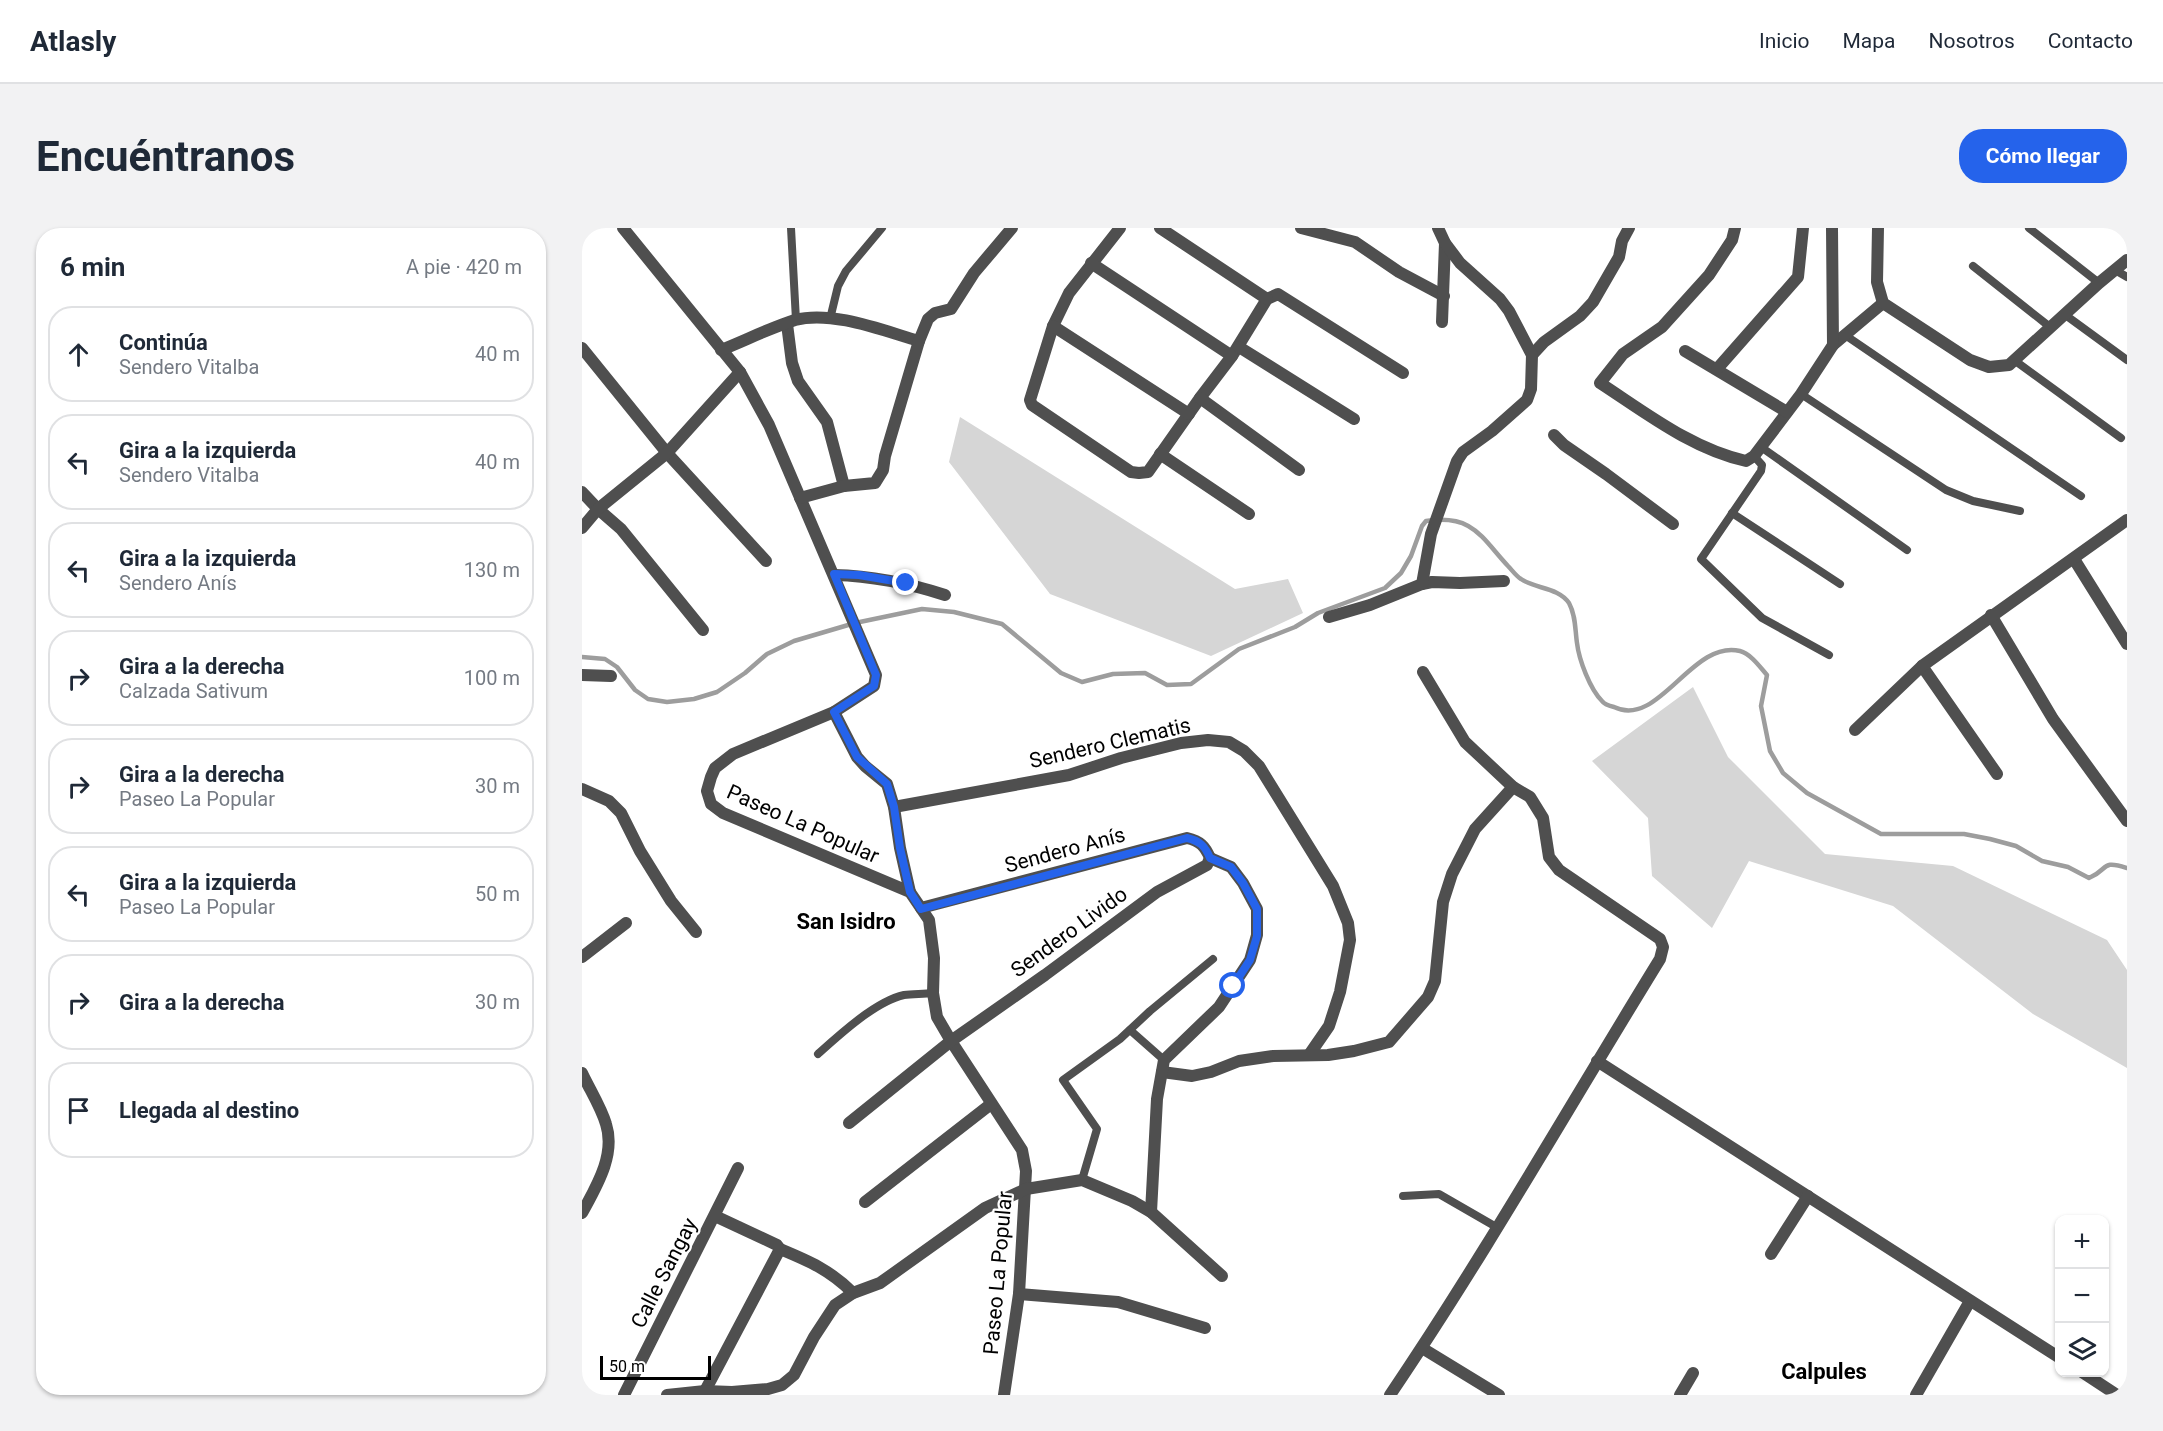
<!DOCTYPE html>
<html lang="es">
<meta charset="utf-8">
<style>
:root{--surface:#fff;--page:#f2f2f3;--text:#1f2937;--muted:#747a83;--line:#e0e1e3;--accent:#2563eb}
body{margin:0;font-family:Roboto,sans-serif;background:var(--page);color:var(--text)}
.controls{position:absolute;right:18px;bottom:18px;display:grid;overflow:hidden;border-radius:12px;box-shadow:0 2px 4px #0004}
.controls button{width:54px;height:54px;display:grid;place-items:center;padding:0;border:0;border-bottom:2px solid var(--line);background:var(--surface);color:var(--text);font:30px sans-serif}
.scale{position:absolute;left:18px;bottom:15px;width:111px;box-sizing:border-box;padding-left:6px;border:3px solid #000;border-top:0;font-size:16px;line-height:21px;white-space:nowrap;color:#000;-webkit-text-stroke:4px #fff;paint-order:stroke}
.stop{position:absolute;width:18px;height:18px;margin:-14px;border:4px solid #2563eb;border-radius:50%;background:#fff}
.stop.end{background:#2563eb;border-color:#fff;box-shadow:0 2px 6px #0008}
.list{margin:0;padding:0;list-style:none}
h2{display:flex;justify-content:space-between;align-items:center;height:78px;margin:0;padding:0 24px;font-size:26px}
h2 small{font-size:20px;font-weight:400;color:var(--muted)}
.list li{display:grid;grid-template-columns:39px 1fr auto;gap:18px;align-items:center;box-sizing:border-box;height:96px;margin:0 12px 12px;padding:0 12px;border:2px solid var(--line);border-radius:24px}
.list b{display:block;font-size:22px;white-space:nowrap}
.list p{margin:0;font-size:20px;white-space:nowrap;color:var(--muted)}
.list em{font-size:20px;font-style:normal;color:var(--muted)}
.icon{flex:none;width:33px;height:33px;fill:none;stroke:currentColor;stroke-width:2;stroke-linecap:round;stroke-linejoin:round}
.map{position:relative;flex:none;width:1545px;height:1167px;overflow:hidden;border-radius:24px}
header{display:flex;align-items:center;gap:36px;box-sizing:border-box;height:84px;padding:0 30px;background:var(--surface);border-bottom:2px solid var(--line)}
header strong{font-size:28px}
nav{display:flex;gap:33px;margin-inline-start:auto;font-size:21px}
.intro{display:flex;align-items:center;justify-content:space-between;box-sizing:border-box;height:144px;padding:0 36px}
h1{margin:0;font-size:42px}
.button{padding:15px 27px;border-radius:24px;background:var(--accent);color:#fff;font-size:21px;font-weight:700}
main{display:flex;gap:36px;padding:0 36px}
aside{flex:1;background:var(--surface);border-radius:24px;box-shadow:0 2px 4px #0004}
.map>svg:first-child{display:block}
.green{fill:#d6d6d6}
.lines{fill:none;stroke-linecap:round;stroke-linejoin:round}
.stream{stroke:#9d9d9d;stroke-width:4.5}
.service{stroke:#4f4f4f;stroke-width:8}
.minor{stroke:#4f4f4f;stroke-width:12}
.route{stroke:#2563eb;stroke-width:8}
.labels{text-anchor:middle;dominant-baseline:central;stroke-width:4.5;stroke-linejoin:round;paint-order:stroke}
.street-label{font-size:21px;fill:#000;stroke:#fff}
.neighbourhood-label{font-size:22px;font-weight:bold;fill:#000;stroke:#fff}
</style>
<header>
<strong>Atlasly</strong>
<nav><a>Inicio</a><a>Mapa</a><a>Nosotros</a><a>Contacto</a></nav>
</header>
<div class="intro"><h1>Encuéntranos</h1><a class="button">Cómo llegar</a></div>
<main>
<aside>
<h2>6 min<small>A pie · 420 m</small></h2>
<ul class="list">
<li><svg class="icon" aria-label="ahead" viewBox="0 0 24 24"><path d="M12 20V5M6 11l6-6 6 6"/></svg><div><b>Continúa</b><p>Sendero Vitalba</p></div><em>40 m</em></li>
<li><svg class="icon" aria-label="left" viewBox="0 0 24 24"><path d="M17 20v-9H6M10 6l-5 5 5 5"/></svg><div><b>Gira a la izquierda</b><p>Sendero Vitalba</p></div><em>40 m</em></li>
<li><svg class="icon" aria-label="left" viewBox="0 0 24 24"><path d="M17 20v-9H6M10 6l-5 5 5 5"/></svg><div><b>Gira a la izquierda</b><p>Sendero Anís</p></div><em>130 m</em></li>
<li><svg class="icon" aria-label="right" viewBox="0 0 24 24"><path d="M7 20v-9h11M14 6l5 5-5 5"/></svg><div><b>Gira a la derecha</b><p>Calzada Sativum</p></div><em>100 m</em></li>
<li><svg class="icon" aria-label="right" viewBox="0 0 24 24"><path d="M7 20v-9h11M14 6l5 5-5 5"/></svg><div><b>Gira a la derecha</b><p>Paseo La Popular</p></div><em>30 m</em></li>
<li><svg class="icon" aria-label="left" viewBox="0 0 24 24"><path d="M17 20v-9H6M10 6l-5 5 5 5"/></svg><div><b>Gira a la izquierda</b><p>Paseo La Popular</p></div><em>50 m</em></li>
<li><svg class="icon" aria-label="right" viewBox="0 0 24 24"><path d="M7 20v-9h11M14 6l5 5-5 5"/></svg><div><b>Gira a la derecha</b></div><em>30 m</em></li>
<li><svg class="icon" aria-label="arrive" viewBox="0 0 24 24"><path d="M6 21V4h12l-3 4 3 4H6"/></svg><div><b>Llegada al destino</b></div></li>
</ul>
</aside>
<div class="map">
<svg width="1545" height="1167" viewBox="0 0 1545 1167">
<rect width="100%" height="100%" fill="#fff"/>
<g class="green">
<polygon points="378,189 653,361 706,351 721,385 629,428 468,366 367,234"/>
<polygon points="1111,459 1146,529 1243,626 1371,638 1525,712 1545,742 1545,840 1451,786 1311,678 1167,633 1130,700 1070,648 1066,590 1010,533"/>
</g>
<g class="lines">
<path class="stream" d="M0 429 23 431 35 439 53 462 66 471 85 474 112 471 135 464 163 445 185 426 212 413 273 395 340 381 372 384 420 396 479 445 500 454 531 446 563 445 585 457 609 456 657 421 713 399 736 385 803 360 819 345 829 328 840 298 844 293C891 286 899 309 926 338 930 342 934 348 939 351 953 361 976 359 987 375 994 388 993 402 995 415 997 432 1008 461 1020 473 1022 476 1028 478 1032 479 1077 501 1110 411 1158 423 1169 426 1178 439 1185 447L1179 478 1188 523 1201 545 1225 565 1299 606H1382L1408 611 1434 618 1460 633 1486 639 1507 650C1527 642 1518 631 1545 640"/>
<g class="service">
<polyline points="209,0 214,92"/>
<polyline points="1447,0 1517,55"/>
<polyline points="1391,38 1468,99"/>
<polyline points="1533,42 1545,49"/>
<polyline points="1482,86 1545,132"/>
<polyline points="248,91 256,58 264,43 300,0"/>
<polyline points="1263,107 1499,268"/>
<polyline points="1432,132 1539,210"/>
<polyline points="1219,166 1364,262 1391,273 1438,283"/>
<polyline points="1179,219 1325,322"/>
<polyline points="1172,228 1180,237 1179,243 1119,331 1180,390 1247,427"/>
<polyline points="1150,285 1258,356"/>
<polyline points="548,802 582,832"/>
<path d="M236 826C257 807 294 773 322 767 331 766 341 766 351 765"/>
<polyline points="500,952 515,901 481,852 538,811 568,783 631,731"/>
<polyline points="821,968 857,966 916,1000"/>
</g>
<g class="minor">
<polyline points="41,0 158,144 187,197 294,447 292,458 252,484 151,526 133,540 129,549 125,563 129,576 141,585 328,664 347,692 352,730 351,765 355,789 369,813 440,922 444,943 437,1066 422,1167"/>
<polyline points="538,0 487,65 471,98 448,172 450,177 549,244 557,245 566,244 618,170 650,128 685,71 696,66 821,145"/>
<polyline points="578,0 685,71"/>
<polyline points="719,0 773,14 817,44 862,68"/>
<path d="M1153 0 1150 12 1127 47 1080 99 1041 126 1018 155C1064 185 1110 221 1164 233L1172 228 1219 166 1251 117 1301 75"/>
<polyline points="1250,0 1251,117"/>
<polyline points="1296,0 1295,54 1301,75 1388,132 1407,139 1427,137 1517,55 1545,32"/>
<polyline points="509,35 650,128"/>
<polyline points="860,94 863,15"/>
<polyline points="205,96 210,135 216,153 245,194 262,258"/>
<polyline points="471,98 607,186"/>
<polyline points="657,119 772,191"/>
<polyline points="0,120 85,225 184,333"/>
<path d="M139 122C164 112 188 100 213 92 250 82 302 103 337 113"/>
<polyline points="1103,123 1205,184"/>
<polyline points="950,127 962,114 998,88 1011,74 1037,29 1040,13 1047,0"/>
<polyline points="1135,141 1216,49 1221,0"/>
<polyline points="618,170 717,242"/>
<polyline points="972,207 982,217 1024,246 1091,296"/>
<polyline points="578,226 667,286"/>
<polyline points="0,264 16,281 39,301 121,402"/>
<polyline points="218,270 262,258 293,255 301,242 303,228 337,113 346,91 353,85 369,81 392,45 430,0"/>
<polyline points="0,300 16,281 85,225 158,144"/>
<polyline points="1492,331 1545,416"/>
<path d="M252 347C291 348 326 355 363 367"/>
<polyline points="840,356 850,354 878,355 922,353"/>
<polyline points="1409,387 1471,491 1545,593"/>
<polyline points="747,389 788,377 840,356 849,306 875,233 881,224 910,203 945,172 949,161 950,127 927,83 918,71 878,35 863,15 856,0"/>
<polyline points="1340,438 1415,546"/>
<polyline points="0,447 29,448"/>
<polyline points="252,484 275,529 283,538 305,556 312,579 318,620 328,664"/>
<polyline points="1273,502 1340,438 1545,292"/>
<polyline points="0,561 27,573 39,585 58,623 89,673 114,704"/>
<polyline points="312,579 487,547 539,530 599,515 626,512 647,514 662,523 677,538 751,658 766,695 768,712 758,764 747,798 727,827"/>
<path d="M339 680 605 610C618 613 623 618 628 630"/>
<polyline points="0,729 44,695"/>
<polyline points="1015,833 1478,1130"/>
<polyline points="580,844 610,848 629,844 657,833 691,828 746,827 772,823 807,814 846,769 853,753 861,674 870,646 893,601 931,559"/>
<path d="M0 845C8 862 19 879 24 896 34 927 14 959 0 985"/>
<polyline points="267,895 369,813 463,747 575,664 625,637 628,630"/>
<polyline points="283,974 409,876"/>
<polyline points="569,984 575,871 582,832 637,779 668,732 675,707 675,681 661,655 649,639 628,630"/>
<path d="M198 1021C227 1033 248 1042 271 1065"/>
<polyline points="1189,1026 1226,968"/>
<polyline points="437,1066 536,1074 623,1100"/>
<polyline points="840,1120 917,1167"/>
<polyline points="1500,1144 1535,1167"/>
<polyline points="123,1163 198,1021 195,1017 133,988"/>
<polyline points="42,1167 156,940"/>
<polyline points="85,1167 123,1163 150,1164 186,1161 200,1157 212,1147 232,1109 253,1077 271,1065 298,1055 403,980 444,961 500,952 550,973 569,984 640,1048"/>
<path d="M808 1167C904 1025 988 877 1078 731L1081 719 1078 711 977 642 967 629 961 590 948 569 931 559 883 514 841 444"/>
<polyline points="1098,1167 1111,1145"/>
<polyline points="1334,1167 1388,1073"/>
</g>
</g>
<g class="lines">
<path class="route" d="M324 355 277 347 252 346 294 447 292 458 252 484 275 529 305 556 312 579 318 620 328 664 339 681 605 610C618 613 623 618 628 630L649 639 661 655 675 681V708L668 732 651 758"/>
</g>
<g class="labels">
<g class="street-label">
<text transform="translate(528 515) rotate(-13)">Sendero Clematis</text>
<text transform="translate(221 596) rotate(24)">Paseo La Popular</text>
<text transform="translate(483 622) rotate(-15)">Sendero Anís</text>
<text transform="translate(487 704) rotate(-36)">Sendero Livido</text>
<text transform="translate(82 1045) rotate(-63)">Calle Sangay</text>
<text transform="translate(416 1045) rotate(-85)">Paseo La Popular</text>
</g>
<g class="neighbourhood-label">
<text x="264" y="693">San Isidro</text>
<text x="1242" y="1143">Calpules</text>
</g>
</g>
</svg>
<div class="controls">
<button>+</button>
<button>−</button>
<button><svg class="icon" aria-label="layers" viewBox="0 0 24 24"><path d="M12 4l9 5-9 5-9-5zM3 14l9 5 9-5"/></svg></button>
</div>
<div class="scale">50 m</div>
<div class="stop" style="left:651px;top:758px"></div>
<div class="stop end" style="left:324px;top:355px"></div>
</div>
</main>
